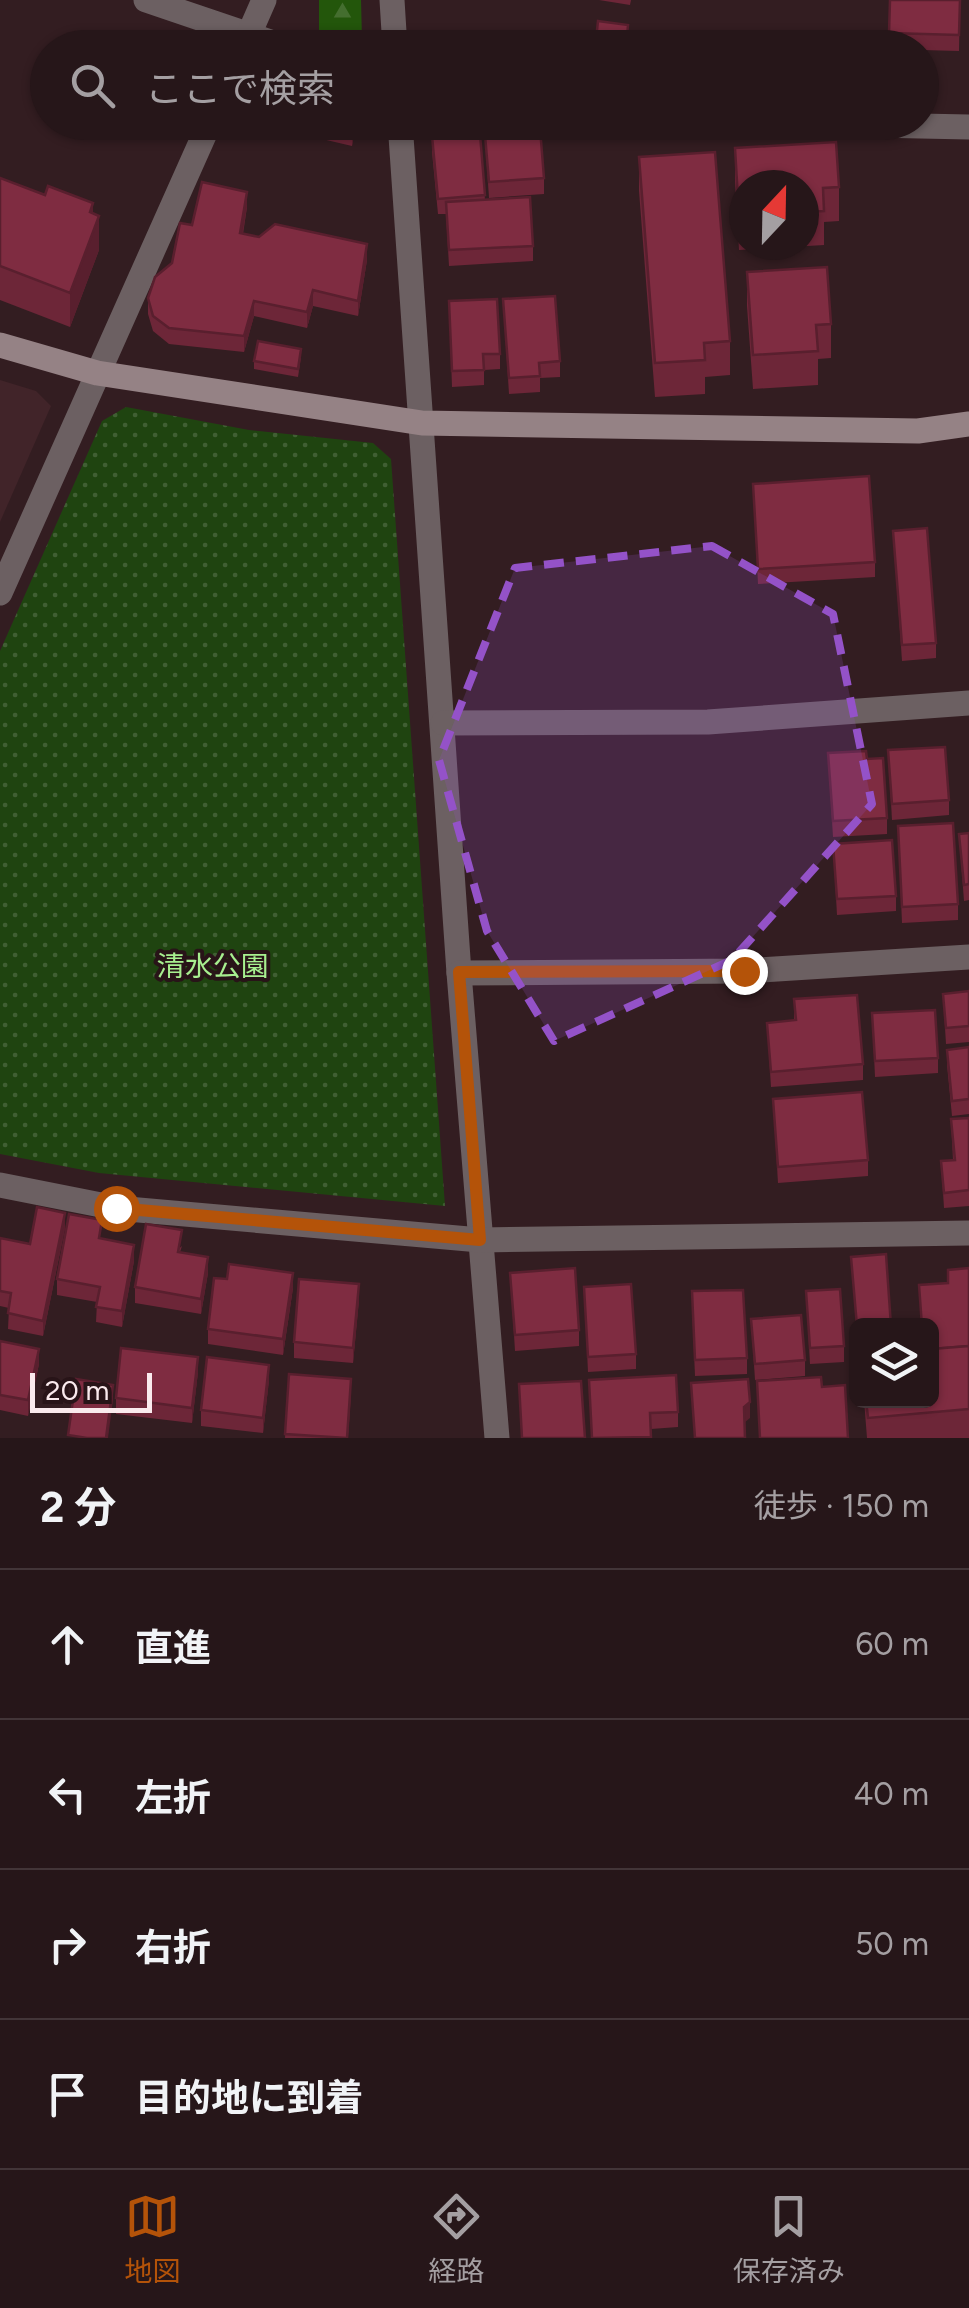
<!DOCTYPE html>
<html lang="ja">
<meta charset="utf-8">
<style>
:root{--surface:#261619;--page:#322326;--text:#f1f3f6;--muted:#a49fa2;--line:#423538;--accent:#b45309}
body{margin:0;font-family:Figtree,"Noto Sans JP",sans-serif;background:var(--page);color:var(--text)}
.controls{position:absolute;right:30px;bottom:30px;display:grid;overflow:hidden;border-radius:15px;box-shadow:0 2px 8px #0004}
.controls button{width:90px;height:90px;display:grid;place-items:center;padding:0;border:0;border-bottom:2px solid var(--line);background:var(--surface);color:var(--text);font:50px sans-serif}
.compass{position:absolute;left:729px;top:170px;width:90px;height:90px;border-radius:50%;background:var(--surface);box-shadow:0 2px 8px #0004;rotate:22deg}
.scale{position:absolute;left:30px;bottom:25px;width:122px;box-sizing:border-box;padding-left:10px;border:5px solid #faeaed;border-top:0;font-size:28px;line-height:35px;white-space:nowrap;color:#faeaed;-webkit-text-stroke:8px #281418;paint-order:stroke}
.stop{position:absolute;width:30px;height:30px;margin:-22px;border:8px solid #b45309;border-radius:50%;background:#fff}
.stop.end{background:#b45309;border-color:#fff;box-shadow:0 2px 10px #0008}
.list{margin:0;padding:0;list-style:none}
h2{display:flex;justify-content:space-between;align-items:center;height:130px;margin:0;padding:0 40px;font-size:42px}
h2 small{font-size:32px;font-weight:400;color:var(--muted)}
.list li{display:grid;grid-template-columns:65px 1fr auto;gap:30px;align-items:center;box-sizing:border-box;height:150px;padding:0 40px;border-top:2px solid var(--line)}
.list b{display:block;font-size:38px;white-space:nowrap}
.list em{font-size:32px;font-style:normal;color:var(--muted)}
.icon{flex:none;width:55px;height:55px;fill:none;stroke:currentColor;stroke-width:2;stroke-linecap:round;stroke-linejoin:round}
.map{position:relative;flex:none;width:969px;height:1438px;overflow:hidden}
.search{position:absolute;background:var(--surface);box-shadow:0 2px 8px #0004;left:30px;right:30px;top:30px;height:110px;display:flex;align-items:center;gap:25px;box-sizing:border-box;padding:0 35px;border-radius:55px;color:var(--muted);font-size:38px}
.sheet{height:730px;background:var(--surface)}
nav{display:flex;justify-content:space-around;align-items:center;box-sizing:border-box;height:140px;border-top:2px solid var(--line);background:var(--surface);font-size:28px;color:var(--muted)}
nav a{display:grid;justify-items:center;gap:5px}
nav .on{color:var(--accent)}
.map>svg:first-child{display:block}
.built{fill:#412429}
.forest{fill:url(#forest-firs)}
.park{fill:url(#park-dots)}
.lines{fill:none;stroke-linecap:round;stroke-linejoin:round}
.street{stroke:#6c6062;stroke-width:25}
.secondary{stroke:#958285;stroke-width:25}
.wall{fill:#6d2638;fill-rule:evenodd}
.shaded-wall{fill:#591f2e}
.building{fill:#7f2c41;stroke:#591f2e;stroke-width:2.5}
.route{stroke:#b45309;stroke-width:12}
.marked{fill:#9452c8;fill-opacity:0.2;stroke:#9452c8;stroke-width:8;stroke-dasharray:20 12;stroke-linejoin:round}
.labels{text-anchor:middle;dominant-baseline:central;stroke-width:8;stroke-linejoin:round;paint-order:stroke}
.park-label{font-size:28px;fill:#a7ef8f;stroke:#281418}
</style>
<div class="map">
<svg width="969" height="1438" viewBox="0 0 969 1438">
<defs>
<pattern id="forest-firs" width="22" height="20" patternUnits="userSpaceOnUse" patternTransform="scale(2.5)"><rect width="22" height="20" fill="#23560b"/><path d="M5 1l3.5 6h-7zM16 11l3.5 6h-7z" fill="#446e2f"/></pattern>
<pattern id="park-dots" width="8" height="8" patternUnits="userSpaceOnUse" patternTransform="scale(2.5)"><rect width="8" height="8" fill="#1f4410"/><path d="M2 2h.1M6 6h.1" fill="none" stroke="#405f33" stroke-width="1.8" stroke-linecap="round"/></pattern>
</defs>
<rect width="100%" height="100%" fill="#331d21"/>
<polygon class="built" points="0,380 36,391 51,406 0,522"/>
<polygon class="forest" points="319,0 361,0 362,41 319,39"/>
<polygon class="park" points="126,407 249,430 373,443 391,459 445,1206 99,1173 0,1154 0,651 102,421"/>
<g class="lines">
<g class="street">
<polyline points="146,0 288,48"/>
<polyline points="392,0 395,48"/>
<polyline points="243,48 264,0"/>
<polyline points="400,122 459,973 497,1438"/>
<polyline points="722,122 969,127"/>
<polyline points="0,593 210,122"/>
<polyline points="443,723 708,722 969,703"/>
<polyline points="459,973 744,971 969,957"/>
<polyline points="0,1185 116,1208 480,1240 969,1233"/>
</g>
<polyline class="secondary" points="0,345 97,373 422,423 918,431 969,424"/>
</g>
<g class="wall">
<polygon points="599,0 631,0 630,5"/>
<polygon points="890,0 960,0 959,51 922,50 922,48 889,48"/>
<polygon points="258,122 356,122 352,146 258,124"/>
<polygon points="439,122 479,122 485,200 533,246 533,261 449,266 446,214 438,214 432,152 432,136 439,136"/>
<polygon points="484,123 519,129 544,178 544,194 489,198"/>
<path d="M735 148 839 187V221L824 222V245L739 250 735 182ZM744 185H804V245H744Z"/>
<polygon points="639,157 730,341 730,375 705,377 705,394 655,397 639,191"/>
<polygon points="0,178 93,213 99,250 70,327 0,300"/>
<polygon points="247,207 243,234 367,260 358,316 313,306 307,328 254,316 244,352 169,344 153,331 148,314 148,298 172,263 192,225"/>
<polygon points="747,272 831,324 831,358 818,359 818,385 753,389 747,306"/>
<polygon points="503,299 560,361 560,377 540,378 540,392 509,394"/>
<polygon points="449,301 500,354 500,369 484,370 484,385 452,387"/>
<polygon points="301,357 298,377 254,369 254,361"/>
<polygon points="753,484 875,562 875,577 758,584"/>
<polygon points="893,531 936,643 936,658 902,661"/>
<polygon points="888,750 949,800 949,815 892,820"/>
<polygon points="828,753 867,759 887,818 887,834 833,837"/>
<polygon points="898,826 958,904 958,920 902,923"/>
<polygon points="969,833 969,900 964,901 959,834"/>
<polygon points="833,844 896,896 896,911 837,915"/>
<polygon points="969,991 969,1042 946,1044 943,994"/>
<polygon points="794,999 863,1064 863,1080 771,1087 767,1023 794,1020"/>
<polygon points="872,1013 938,1058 938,1073 875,1077"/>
<polygon points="969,1047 969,1114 952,1116 947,1065 947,1050"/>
<polygon points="773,1099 868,1160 868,1176 778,1183"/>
<polygon points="969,1118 969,1206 944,1208 941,1161 953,1160 951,1119"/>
<polygon points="65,1228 43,1336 8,1329 9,1308 0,1306 0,1238 30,1244"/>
<polygon points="102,1239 134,1261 122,1327 96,1322 97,1302 57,1295 57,1279"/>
<polygon points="182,1246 180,1252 208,1273 201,1314 135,1303 135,1287"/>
<polygon points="969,1268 969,1438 867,1438 864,1400 932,1400 932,1326 921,1326 919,1285 948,1283 948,1270"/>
<polygon points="510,1273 579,1330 579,1346 515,1351"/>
<polygon points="584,1287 636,1354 636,1369 588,1372"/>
<polygon points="293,1288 283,1355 208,1344 208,1329"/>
<polygon points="806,1291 844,1346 844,1362 810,1364"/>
<polygon points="359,1300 353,1363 294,1358 294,1342"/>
<polygon points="692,1307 747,1358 747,1374 695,1376"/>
<polygon points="751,1319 805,1360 805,1376 755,1380"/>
<polygon points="0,1341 39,1364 28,1416 0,1410"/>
<polygon points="198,1372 192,1423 116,1414 116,1398"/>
<polygon points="289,1374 351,1394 348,1438 285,1438"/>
<polygon points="269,1380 263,1433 201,1426 201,1410"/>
<polygon points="589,1380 678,1412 678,1427 651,1429 651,1438 592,1438"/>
</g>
<g class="shaded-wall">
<polygon points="353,122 356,122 352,146 352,130"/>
<polygon points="247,192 247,207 240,249 240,233"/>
<polygon points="93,203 93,231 99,216 99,250 70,327 70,293"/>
<polygon points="367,244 367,260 358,316 358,301"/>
<polygon points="313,290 313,306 307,328 307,312"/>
<polygon points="254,301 254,316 244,352 244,336"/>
<polygon points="65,1213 65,1228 43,1336 43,1321"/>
<polygon points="134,1245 134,1261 122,1327 122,1311"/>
<polygon points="208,1257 208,1273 201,1314 201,1299"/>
<polygon points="293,1273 293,1288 283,1355 283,1339"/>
<polygon points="359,1284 359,1300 353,1363 353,1348"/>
<polygon points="39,1349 39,1364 28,1416 28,1400"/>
<polygon points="198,1357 198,1372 192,1423 192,1408"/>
<polygon points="269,1365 269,1380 263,1433 263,1418"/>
<polygon points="113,1385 113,1400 108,1438 106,1438"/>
<polygon points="750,1402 750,1418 744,1423 744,1407"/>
</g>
<g class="building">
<polygon points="890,0 960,0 959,35 889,33"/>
<polygon points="598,21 628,25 626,48 595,48"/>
<polygon points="319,122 353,122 352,130"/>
<polygon points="439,122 479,122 485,195 438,199 432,136 441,136"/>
<polygon points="518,122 519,129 540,128 544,178 489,182 484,123"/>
<polygon points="836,142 839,187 823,188 824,211 804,212 804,185 744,185 744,216 739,216 735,148"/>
<polygon points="715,152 730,341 704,343 705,360 655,363 639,157"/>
<polygon points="0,178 45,195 48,186 93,203 90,212 99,216 70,293 0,266"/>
<polygon points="202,182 247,192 240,233 259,237 275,224 367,244 358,301 313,290 307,312 254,301 244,336 169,328 153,316 148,298 155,277 172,263 180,223 192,225"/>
<polygon points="530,197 533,246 449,250 446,202"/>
<polygon points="827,267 831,324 816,325 818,351 753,355 747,272"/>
<polygon points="555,296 560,361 539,363 540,376 509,378 503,299"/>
<polygon points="497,299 500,354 483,354 484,370 452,371 449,301"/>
<polygon points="258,341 301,349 298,369 254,361"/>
<polygon points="869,476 875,562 758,569 753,484"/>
<polygon points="927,528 936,643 902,645 893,531"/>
<polygon points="945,747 949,800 892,804 888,750"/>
<polygon points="866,751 867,759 883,758 887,818 833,821 828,753"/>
<polygon points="953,823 958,904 902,907 898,826"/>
<polygon points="969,833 969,884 964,885 959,834"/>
<polygon points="892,840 896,896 837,899 833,844"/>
<polygon points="969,991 969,1026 946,1028 943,994"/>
<polygon points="857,995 863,1064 771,1072 767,1023 796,1020 794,999"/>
<polygon points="935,1010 938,1058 875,1061 872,1013"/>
<polygon points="969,1047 969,1099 952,1101 947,1050"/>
<polygon points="862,1092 868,1160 778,1167 773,1099"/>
<polygon points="969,1118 969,1190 944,1193 941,1161 955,1160 951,1119"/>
<polygon points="37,1207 65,1213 43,1321 8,1313 11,1293 0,1291 0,1238 30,1244"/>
<polygon points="69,1214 102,1220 99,1238 134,1245 122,1311 96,1307 100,1287 57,1279"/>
<polygon points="146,1224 182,1230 178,1252 208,1257 201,1299 135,1287"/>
<polygon points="886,1254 891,1326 857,1326 851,1257"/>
<polygon points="229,1264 293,1273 283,1339 208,1329 214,1278 227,1279"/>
<polygon points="575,1268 579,1330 515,1335 510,1273"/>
<polygon points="969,1268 969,1346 932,1349 932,1326 922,1326 919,1285 948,1283 948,1270"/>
<polygon points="299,1279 359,1284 353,1348 294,1342"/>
<polygon points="631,1284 636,1354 588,1357 584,1287"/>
<polygon points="840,1289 844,1346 810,1348 806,1291"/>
<polygon points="743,1290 747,1358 695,1360 692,1291"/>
<polygon points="801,1315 805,1360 755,1364 751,1319"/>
<polygon points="0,1341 39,1349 28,1400 0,1395"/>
<polygon points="969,1346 969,1409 868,1418 866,1400 932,1400 932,1349"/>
<polygon points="121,1348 198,1357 192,1408 116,1398"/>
<polygon points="207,1357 269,1365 263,1418 201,1410"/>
<polygon points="289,1374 351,1379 347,1438 285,1434"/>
<polygon points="676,1375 678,1412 650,1413 651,1437 592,1438 589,1380"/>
<polygon points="821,1377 822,1387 845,1385 848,1438 760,1438 757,1381"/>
<polygon points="76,1379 113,1385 106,1438 87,1438 68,1435"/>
<polygon points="748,1379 750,1402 744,1407 745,1438 695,1438 691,1383"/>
<polygon points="581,1381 585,1438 522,1438 519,1384"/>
</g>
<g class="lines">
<polyline class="route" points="116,1208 480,1240 459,972 744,971"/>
</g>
<path class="marked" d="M712 546 833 614 872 804 732 960 554 1041 487 931 439 760 515 568Z"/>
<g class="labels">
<g class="park-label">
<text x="213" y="966">清水公園</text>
</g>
</g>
</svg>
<div class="controls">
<button><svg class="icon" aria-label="layers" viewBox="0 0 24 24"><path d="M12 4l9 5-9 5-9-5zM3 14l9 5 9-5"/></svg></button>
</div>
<svg class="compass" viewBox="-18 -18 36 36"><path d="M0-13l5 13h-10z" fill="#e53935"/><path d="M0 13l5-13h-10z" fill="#a49fa2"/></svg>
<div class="scale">20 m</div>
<div class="stop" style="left:116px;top:1208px"></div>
<div class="stop end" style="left:744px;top:971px"></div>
<div class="search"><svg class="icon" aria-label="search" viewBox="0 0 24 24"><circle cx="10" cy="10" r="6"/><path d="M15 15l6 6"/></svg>ここで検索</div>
</div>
<section class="sheet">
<h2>2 分<small>徒歩 · 150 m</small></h2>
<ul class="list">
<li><svg class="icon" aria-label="ahead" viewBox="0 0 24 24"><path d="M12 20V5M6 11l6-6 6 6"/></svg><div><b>直進</b></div><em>60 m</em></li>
<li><svg class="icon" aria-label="left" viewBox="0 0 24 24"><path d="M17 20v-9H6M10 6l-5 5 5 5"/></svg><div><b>左折</b></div><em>40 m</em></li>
<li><svg class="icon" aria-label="right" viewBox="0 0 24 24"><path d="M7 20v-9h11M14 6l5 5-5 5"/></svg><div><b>右折</b></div><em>50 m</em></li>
<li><svg class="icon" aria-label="arrive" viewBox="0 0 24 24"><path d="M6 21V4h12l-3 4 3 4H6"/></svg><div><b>目的地に到着</b></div></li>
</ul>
</section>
<nav>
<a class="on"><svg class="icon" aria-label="map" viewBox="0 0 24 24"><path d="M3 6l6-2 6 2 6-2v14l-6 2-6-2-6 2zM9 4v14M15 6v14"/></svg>地図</a>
<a><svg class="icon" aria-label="directions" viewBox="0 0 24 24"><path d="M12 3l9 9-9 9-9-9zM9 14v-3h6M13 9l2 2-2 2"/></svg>経路</a>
<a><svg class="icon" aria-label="saved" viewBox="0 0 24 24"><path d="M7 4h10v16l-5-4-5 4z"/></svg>保存済み</a>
</nav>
